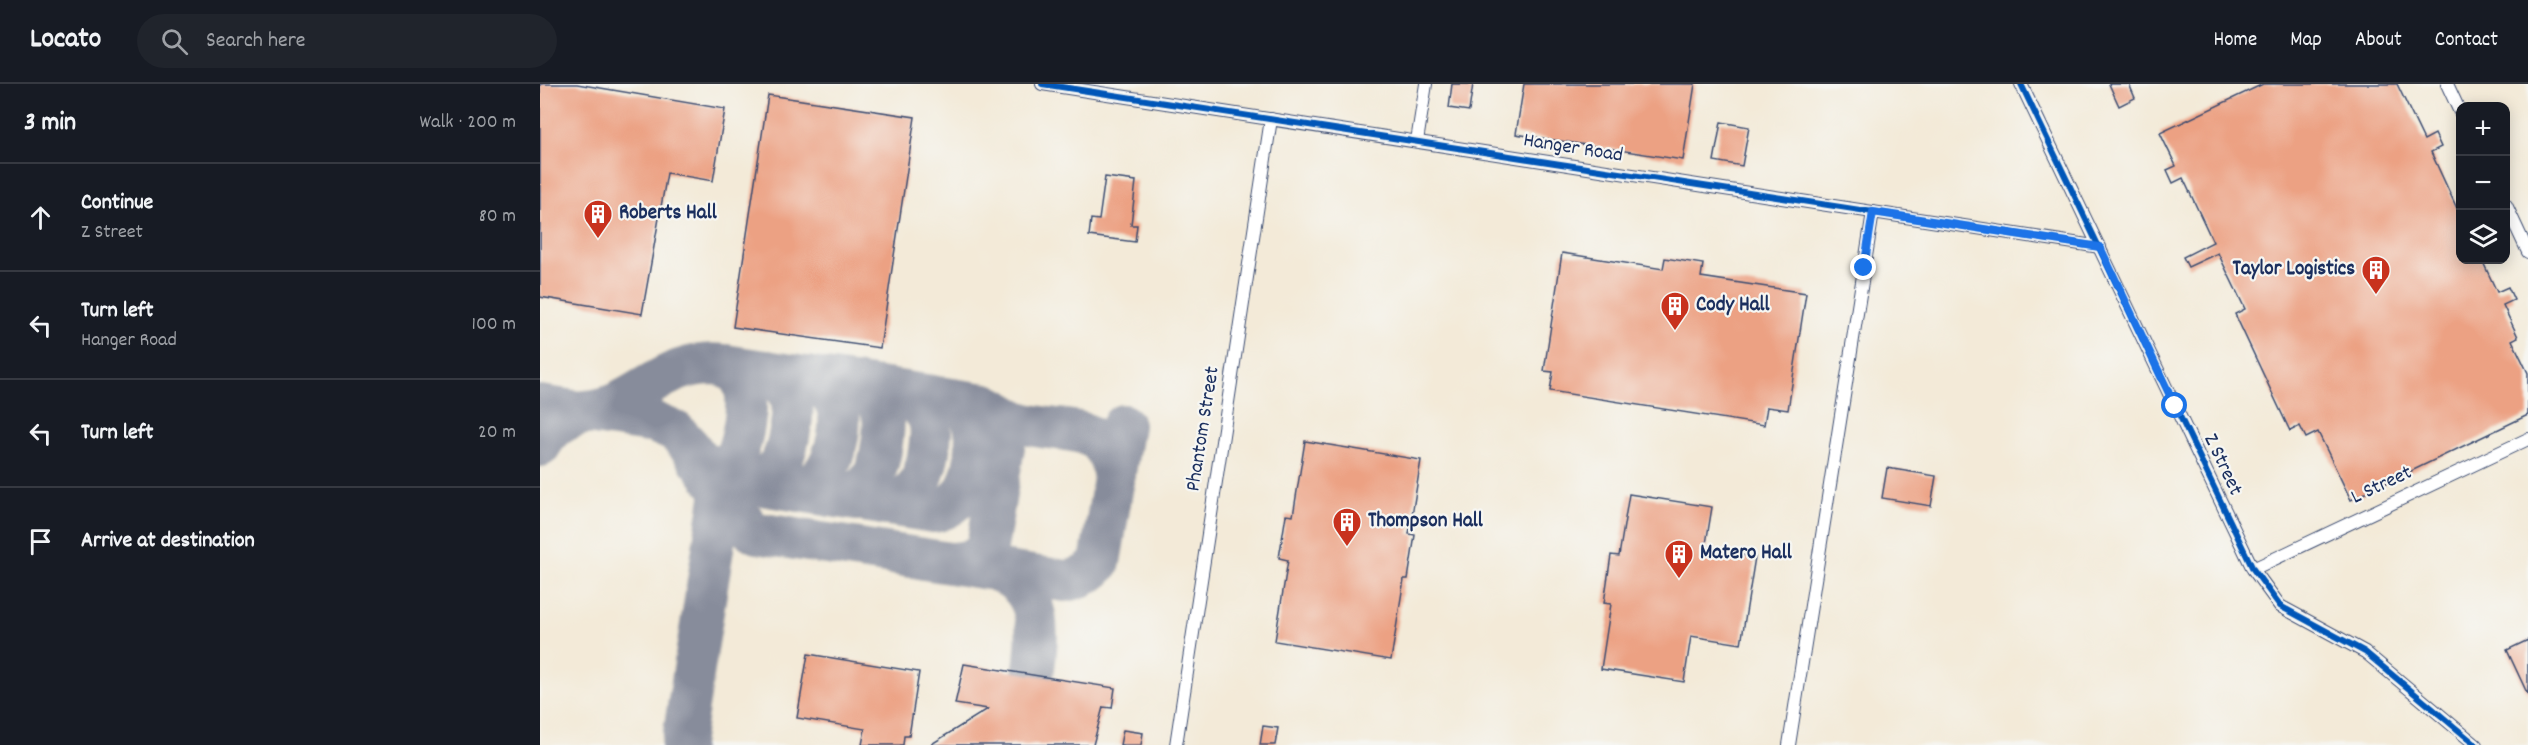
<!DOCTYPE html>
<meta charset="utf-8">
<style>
:root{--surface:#171b24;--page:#20242c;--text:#f1f3f6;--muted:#9ea1a6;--line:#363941}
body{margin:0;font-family:Dekko,sans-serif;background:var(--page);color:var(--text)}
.controls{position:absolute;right:18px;top:18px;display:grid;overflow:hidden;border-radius:12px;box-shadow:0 3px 15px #0003}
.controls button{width:54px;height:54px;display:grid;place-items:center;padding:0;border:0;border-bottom:2px solid var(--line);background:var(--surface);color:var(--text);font:30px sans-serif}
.stop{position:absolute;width:18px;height:18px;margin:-14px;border:4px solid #1a73e8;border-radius:50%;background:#fff}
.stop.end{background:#1a73e8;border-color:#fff;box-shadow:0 2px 6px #0008}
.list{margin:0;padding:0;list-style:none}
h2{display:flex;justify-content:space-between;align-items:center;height:78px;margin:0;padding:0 24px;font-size:26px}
h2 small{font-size:20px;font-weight:400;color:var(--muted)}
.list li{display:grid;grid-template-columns:39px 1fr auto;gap:18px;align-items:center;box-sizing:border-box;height:108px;padding:0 24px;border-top:2px solid var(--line)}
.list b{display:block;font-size:22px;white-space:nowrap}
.list p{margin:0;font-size:20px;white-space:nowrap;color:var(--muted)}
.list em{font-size:20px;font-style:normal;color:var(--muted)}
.icon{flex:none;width:33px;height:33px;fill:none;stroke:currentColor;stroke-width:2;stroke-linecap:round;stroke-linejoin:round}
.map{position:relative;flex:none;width:1988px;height:661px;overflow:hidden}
header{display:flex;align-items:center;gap:36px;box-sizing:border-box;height:84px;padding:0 30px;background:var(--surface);border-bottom:2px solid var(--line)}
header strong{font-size:28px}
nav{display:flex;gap:33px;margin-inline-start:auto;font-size:21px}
.search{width:420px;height:54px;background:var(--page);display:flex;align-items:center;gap:15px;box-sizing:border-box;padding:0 21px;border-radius:33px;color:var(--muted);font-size:22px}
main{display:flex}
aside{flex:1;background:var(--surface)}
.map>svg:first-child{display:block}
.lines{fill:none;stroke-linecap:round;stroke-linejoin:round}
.taxiway{stroke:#878c9b;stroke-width:42}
.building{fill:#eca183}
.minor-casing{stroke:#3b4b70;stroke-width:14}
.minor{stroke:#fff;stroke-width:12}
.cycleway-casing{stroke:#f6f6f2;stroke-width:10}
.cycleway{stroke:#0057b8;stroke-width:6}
.route{stroke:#1a73e8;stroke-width:8}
.labels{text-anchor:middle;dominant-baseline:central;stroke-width:4.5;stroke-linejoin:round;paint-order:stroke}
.street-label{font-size:21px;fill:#1b2f5e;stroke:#f6f6f2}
.poi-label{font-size:21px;font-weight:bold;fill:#1b2f5e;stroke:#f6f6f2;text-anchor:start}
</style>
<header>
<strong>Locato</strong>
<div class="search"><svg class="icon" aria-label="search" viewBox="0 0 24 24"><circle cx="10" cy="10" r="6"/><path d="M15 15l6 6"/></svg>Search here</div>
<nav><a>Home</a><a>Map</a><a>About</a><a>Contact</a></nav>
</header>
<main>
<aside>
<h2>3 min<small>Walk · 200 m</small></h2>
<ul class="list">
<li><svg class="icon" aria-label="ahead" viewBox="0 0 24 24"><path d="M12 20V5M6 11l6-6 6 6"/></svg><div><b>Continue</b><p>Z Street</p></div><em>80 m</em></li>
<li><svg class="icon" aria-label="left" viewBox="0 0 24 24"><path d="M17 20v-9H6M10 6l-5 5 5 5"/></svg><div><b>Turn left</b><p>Hanger Road</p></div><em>100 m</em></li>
<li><svg class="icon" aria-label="left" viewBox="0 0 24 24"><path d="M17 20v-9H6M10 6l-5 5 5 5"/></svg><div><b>Turn left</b></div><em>20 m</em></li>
<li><svg class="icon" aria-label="arrive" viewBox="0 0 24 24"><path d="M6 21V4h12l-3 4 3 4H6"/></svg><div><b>Arrive at destination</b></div></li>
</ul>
</aside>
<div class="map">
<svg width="1988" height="661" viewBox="0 0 1988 661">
<rect width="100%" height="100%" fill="#f6f6f2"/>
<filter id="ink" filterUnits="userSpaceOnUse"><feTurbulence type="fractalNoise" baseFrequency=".0167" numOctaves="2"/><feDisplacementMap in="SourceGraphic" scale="12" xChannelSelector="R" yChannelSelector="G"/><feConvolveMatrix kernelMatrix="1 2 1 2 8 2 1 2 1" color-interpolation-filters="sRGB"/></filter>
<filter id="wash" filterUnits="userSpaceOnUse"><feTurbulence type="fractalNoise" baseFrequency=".008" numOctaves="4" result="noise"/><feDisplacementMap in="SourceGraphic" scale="24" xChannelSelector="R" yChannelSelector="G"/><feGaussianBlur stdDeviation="1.35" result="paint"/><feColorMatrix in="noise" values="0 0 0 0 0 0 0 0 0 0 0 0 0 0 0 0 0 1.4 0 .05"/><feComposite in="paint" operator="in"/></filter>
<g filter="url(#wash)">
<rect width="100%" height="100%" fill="#f3ead8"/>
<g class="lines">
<g class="taxiway">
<path d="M0 322 115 339 136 348 150 363 209 444 217 449 525 497C540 495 551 490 560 478L583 341"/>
<path d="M45 327C97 325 121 273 185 281L446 320C457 325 468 334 479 338 524 353 568 332 574 397"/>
<path d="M0 362C11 342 27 333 48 329"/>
<path d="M159 376 176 384C183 382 188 381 193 375 202 364 209 322 205 306 203 295 194 287 185 281"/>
<path d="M166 385 175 391 196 397 393 428C404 426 413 421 421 412 434 397 441 354 432 336 427 325 418 320 408 315"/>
<path d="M206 398C238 393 245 377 250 347 252 337 254 325 251 315 246 303 238 295 227 287"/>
<path d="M248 405C257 404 267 403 275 397 293 385 304 344 297 323 293 309 280 300 268 293"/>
<path d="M290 412C327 412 338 393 342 359 344 344 346 331 337 318 332 310 323 305 315 300"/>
<path d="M346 421C377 411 384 397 389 367 390 356 393 345 388 334 383 323 372 315 362 308"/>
<path d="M411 479C426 478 437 476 447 463L466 351"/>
<path d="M457 487C504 506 499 550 493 591"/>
<polyline points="142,661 182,408"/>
</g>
</g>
<g id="blocks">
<g class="building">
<polygon points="0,0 37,0 185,25 173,97 127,89 102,230 0,213"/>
<polygon points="912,0 933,0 929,27 909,24"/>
<polygon points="984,0 1155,0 1143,76 976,50"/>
<polygon points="1569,0 1589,0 1595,14 1579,22"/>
<polygon points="1723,0 1857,0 1884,56 1895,50 1901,63 1891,68 1920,131 1920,176 1942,176 1957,208 1968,203 1974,216 1963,221 1978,253 1972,256 1988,289 1988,331 1811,416 1778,348 1766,354 1760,342 1750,347 1695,230 1705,225 1678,169 1648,183 1643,173 1673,158 1643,94 1633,99 1627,86 1636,82 1620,49"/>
<polygon points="228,11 375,33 340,264 193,243"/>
<polygon points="1181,38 1209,43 1202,82 1174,77"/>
<polygon points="565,93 596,97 591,141 597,141 595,158 549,152 551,135 559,136"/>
<polygon points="1022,169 1123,185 1125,174 1163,180 1161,193 1266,209 1248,326 1227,323 1224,341 1010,307 1013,288 1004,287"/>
<polygon points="765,357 881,376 869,450 875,451 868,495 864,495 851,576 735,557 748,476 739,474 746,431 753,432"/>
<polygon points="1347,384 1396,392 1391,422 1342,414"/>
<polygon points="1089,410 1172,423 1165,466 1215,473 1201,560 1151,552 1144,598 1061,585 1071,520 1064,519 1071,471 1079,472"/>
<polygon points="1988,556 1988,611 1967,566"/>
<polygon points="268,570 379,588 369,652 364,652 363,661 322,661 325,645 257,634"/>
<polygon points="424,580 575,604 572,624 563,623 553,661 390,661 448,625 415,620"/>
<polygon points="723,642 738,644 735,661 720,661"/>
<polygon points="583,646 603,649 601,661 580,661"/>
</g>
</g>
</g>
<g filter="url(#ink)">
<use href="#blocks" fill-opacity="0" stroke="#3b4b70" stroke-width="1.5"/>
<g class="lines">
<g class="minor-casing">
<g id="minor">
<polyline points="502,0 1560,163"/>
<polyline points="1481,0 1713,485 1740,522 1825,568 1936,661"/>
<polyline points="1907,0 1920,28"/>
<polyline points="877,57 886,0"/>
<polyline points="1966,121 1988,168"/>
<polyline points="1713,485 1988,355"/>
<polyline points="636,661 731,35"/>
<polyline points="1249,661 1333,128"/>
</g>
</g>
<use href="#minor" class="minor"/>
<g class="cycleway-casing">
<g id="cycleway">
<polyline points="502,0 1560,163"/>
<polyline points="1481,0 1713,485 1740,522 1825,568 1936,661"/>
</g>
</g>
<use href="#cycleway" class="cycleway"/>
</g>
</g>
<g class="lines" filter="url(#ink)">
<polyline class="route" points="1324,184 1333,128 1560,163 1635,322"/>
</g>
<defs>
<g id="building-pin" transform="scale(1.5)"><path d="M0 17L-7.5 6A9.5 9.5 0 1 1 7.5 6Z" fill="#c8321e" stroke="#f6f6f2"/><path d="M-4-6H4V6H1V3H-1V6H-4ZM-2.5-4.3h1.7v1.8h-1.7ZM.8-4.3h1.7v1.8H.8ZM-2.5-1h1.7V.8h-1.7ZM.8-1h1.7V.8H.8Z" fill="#fff"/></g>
</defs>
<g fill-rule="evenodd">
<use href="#building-pin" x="58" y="130"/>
<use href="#building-pin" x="1836" y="186"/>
<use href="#building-pin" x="1135" y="222"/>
<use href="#building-pin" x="807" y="438"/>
<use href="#building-pin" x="1139" y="470"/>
</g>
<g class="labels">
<g class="street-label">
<text transform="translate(1033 65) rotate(9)">Hanger Road</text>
<text transform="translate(664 345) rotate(-81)">Phantom Street</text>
<text transform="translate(1682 381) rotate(65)">Z Street</text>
<text transform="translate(1842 402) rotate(-25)">L Street</text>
</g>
<g class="poi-label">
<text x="79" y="130">Roberts Hall</text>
<text x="1815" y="186" text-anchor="end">Taylor Logistics</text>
<text x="1156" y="222">Cody Hall</text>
<text x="828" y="438">Thompson Hall</text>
<text x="1160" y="470">Matero Hall</text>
</g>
</g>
</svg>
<div class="controls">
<button>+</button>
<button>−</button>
<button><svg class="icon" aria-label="layers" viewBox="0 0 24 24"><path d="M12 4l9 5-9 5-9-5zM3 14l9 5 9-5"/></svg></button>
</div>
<div class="stop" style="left:1635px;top:322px"></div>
<div class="stop end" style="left:1324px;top:184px"></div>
</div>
</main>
